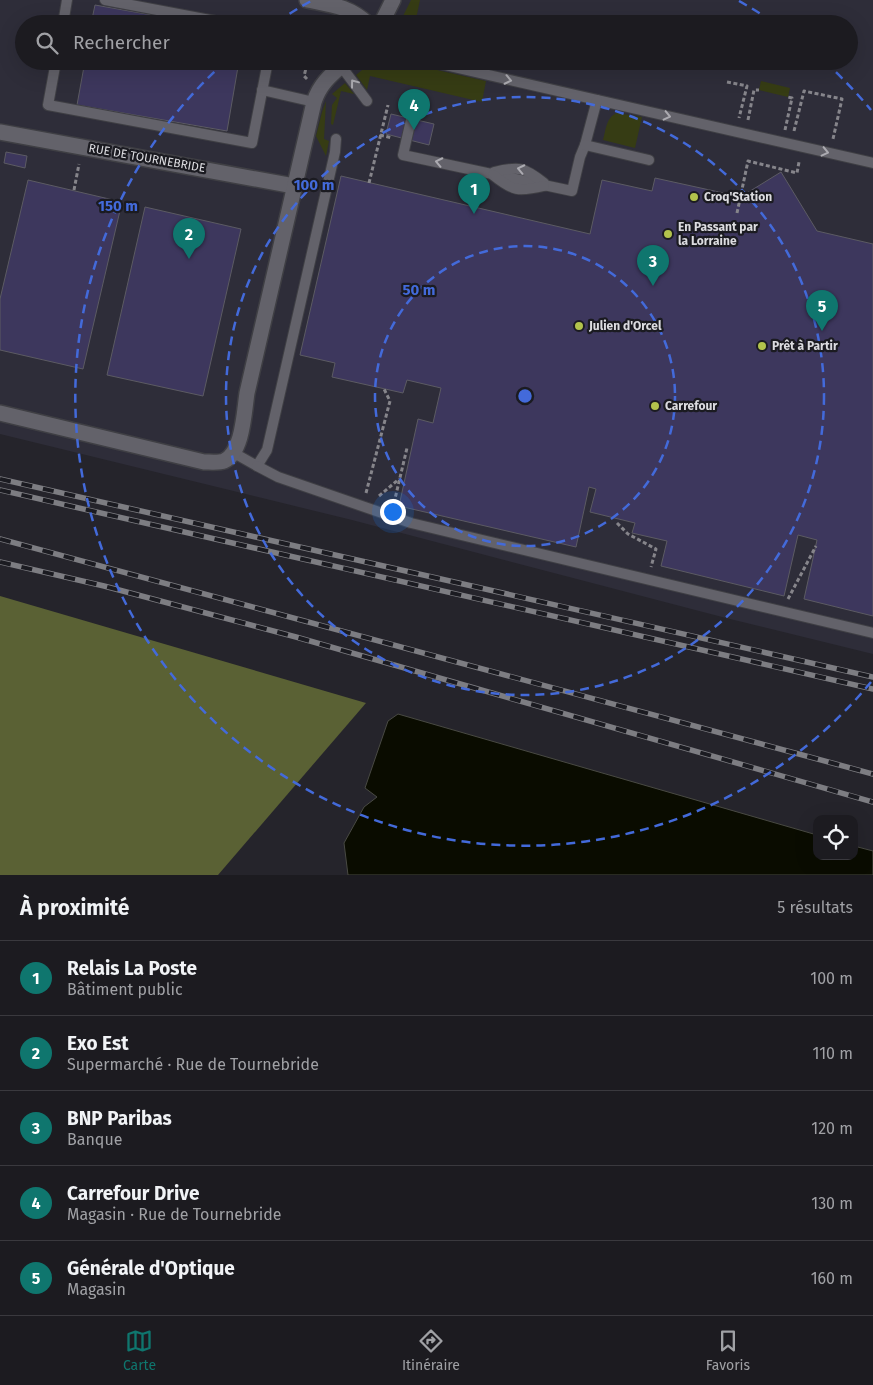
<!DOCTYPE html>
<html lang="fr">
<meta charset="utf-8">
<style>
:root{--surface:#1c1b20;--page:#252429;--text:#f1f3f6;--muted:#a0a1a5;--line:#3a393e;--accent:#0f766e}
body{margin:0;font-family:"Fira Sans",sans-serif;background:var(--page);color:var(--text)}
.controls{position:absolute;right:15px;bottom:15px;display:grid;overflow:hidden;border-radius:10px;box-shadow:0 5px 20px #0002}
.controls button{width:45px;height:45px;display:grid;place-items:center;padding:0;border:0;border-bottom:1px solid var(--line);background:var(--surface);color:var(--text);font:25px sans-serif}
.you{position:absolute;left:392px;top:511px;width:18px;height:18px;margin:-12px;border:4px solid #fff;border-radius:50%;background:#1a73e8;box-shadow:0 0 0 8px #1a73e833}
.badge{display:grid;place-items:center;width:32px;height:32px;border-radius:50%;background:var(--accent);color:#fff;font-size:16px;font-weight:700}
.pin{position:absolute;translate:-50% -41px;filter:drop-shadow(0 1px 2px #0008)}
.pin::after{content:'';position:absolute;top:26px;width:18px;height:15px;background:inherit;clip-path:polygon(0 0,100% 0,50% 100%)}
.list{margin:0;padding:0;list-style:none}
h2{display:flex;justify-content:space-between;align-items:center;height:65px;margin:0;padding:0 20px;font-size:21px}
h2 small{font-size:16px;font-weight:400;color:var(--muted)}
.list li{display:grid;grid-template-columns:32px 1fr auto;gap:15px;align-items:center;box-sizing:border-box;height:75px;padding:0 20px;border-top:1px solid var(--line)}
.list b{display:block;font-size:19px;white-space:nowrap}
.list p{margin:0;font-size:16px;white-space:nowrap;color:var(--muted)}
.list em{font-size:16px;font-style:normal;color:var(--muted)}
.icon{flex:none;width:28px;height:28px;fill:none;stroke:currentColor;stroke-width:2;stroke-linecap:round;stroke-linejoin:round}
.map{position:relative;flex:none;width:873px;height:875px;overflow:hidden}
.search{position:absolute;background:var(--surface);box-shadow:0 5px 20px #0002;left:15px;right:15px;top:15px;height:55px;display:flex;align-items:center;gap:12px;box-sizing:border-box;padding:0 18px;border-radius:28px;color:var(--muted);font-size:19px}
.sheet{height:440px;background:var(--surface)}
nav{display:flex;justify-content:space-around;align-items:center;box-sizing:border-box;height:70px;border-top:1px solid var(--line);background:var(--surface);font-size:14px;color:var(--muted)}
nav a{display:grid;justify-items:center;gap:2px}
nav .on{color:var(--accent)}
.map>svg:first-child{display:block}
.built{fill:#2e2d39;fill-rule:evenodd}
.green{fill:#363c14}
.forest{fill:#5a6134}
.water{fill:#0a0c00;stroke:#494a43}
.building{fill:#3d375d;stroke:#5c5b63}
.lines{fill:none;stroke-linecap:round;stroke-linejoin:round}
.service-casing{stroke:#3f3f44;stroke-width:12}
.minor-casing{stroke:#3f3f44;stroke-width:18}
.path{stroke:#86858b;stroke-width:3;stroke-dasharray:4 2.5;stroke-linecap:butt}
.service{stroke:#63626a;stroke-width:10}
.minor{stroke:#63626a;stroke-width:15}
.rail-casing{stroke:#7d7d82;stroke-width:5.5}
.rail{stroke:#1b1b21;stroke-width:4;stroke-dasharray:11;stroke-linecap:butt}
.oneway{stroke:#acabb1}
.ring{fill:none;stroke:#436ada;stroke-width:2.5;stroke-dasharray:9 6}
.poi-dot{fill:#b2c34c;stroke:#1b1b21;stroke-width:2}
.labels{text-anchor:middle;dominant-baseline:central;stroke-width:4.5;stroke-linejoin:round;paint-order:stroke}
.street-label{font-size:12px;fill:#dcdce0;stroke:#1b1b21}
.poi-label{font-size:12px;font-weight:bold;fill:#dcdce0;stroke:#1b1b21;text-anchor:start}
.centre{fill:#436ada;stroke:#1b1b21;stroke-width:2.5}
.ring-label{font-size:15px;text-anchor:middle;font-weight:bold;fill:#436ada;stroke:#1b1b21;stroke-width:4.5;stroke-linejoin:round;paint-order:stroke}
</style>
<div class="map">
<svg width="873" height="875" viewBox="0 0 873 875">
<rect width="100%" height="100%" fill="#25242b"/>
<path class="built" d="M0 0H873V654L726 618 352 520 0 434ZM24 24H849V61H24Z"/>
<g class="green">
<polygon points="411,0 420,0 415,24 399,24"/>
<polygon points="373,61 397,61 486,81 482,102 370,76 367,90 356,75"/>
<polygon points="761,81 790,88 788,97 759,90"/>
<polygon points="345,83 354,94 341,91 333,125 331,124 332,105 337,98 332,94"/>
<polygon points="326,101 324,139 329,141 326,156 316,136 322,112"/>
<path d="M617 113 642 117 635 148 603 140C606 130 606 117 617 113Z"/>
</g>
<polygon class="forest" points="0,596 366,703 218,875 0,875"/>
<polygon class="water" points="398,714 817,835 817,856 854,856 854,846 873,851 873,875 348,875 344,843 364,807 377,797 365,788 388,721"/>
<g class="building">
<polygon points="95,5 203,24 91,24"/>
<polygon points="85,61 239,61 227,131 77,105"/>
<polygon points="391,114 434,124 429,145 386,134"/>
<polygon points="6,152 27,156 25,168 4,163"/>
<polygon points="781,172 817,231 873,244 873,616 804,599 817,540 798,535 784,596 661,566 667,541 632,533 635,523 590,512 596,489 589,487 576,547 399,506 418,419 433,423 441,388 407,380 403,393 332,377 335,363 300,355 341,176 590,234 602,180 652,191 655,178 728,194 728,195 738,198 738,199 743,196 744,192 747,193"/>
<polygon points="28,180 122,202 83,369 0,350 0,299"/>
<polygon points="145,207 241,229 203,396 107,375"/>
</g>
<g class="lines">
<g class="service-casing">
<g id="service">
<polyline points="105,0 231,24"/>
<polyline points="63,24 67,0"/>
<polyline points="56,61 48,105 252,143 268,61"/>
<polyline points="427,61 873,163"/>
<polyline points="341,66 367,101"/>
<polyline points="262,90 314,102"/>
<polyline points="413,111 403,155 572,191 580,157 585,145 597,100"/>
<polyline points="585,145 649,160"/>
<path d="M494 172C519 166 524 167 544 183"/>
<path d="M493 175C513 191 518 192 544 186"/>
<polyline points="234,453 257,466 267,450 335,152 336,139"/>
<polyline points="257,466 278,477 411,523 873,633"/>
</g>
</g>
<g class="minor-casing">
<g id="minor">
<path d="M307 0C331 5 349 6 368 24"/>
<polyline points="381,24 393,0"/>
<polyline points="0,132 294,186"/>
<path d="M0 413 204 462C210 462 219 463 224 461 243 452 244 412 247 393L314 102C320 83 332 74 347 61"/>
</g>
</g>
<g class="path">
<polyline points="307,79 304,76 308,61"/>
<polyline points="727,82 747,86 739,118"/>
<polyline points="748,120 754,90 759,90"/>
<polyline points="785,130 792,98 788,97"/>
<polyline points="794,131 804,91 842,99 833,139"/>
<polyline points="380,135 392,138"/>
<polyline points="369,183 388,105"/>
<polyline points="74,190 79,164"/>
<polyline points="737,213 748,161 797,173 799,162"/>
<polyline points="366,493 390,401 384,389"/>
<polyline points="379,496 399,479"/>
<polyline points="394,503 407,448"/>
<polyline points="617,523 628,534 656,549 651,567"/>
<polyline points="788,599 816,546"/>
</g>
<use href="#service" class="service"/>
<use href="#minor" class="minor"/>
<g class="rail-casing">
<g id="rail">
<polyline points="0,479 873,677"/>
<polyline points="0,490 873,689"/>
<polyline points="0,539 873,774"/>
<polyline points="0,562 104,586 296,637 873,802"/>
</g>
</g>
<use href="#rail" class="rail"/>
</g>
<defs><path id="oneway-chevron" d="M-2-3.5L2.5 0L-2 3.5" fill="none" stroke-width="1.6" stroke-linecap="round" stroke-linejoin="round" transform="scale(1.25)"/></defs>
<g class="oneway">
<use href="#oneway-chevron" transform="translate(508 80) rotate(12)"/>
<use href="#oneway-chevron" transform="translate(354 83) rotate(-127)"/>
<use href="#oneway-chevron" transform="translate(667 116) rotate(13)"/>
<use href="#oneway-chevron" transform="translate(825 152) rotate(13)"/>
<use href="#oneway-chevron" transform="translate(439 162) rotate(-168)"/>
<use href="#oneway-chevron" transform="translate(521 169) rotate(-168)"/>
</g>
<g class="ring">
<circle cx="525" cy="396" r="150"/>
<circle cx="525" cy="396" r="299"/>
<path d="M871 682A449 449 0 1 1 225 62M277 22A449 449 0 0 1 311 1M739 1A449 449 0 0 1 773 22M825 62A449 449 0 0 1 871 110"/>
</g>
<g class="poi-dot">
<circle cx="694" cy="197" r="5"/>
<circle cx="668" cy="234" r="5"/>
<circle cx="579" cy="326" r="5"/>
<circle cx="762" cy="346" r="5"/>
<circle cx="655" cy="406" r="5"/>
</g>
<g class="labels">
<g class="street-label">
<text transform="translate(147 158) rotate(10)">RUE DE TOURNEBRIDE</text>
</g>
<g class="poi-label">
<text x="704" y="197">Croq'Station</text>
<text x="678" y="227">En Passant par<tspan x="678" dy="14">la Lorraine</tspan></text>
<text x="589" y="326">Julien d'Orcel</text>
<text x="772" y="346">Prêt à Partir</text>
<text x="665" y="406">Carrefour</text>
</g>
</g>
<circle cx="525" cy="396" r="8" class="centre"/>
<g class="ring-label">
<text x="314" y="190">100 m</text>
<text x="118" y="211">150 m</text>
<text x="419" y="295">50 m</text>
</g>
</svg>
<div class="controls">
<button><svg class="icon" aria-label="locate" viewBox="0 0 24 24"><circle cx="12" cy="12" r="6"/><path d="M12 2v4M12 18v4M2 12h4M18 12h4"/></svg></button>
</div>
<div class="you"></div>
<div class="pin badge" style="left:474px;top:214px">1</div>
<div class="pin badge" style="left:189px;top:259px">2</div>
<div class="pin badge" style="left:653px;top:286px">3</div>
<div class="pin badge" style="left:414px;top:130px">4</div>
<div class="pin badge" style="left:822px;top:331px">5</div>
<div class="search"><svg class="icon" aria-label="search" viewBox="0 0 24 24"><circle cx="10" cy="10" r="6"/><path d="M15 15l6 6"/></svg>Rechercher</div>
</div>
<section class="sheet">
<h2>À proximité<small>5 résultats</small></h2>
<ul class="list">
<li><span class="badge">1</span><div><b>Relais La Poste</b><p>Bâtiment public</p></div><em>100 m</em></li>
<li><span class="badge">2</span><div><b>Exo Est</b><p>Supermarché · Rue de Tournebride</p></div><em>110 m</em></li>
<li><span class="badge">3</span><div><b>BNP Paribas</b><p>Banque</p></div><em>120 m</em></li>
<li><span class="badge">4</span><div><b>Carrefour Drive</b><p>Magasin · Rue de Tournebride</p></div><em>130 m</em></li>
<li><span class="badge">5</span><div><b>Générale d'Optique</b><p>Magasin</p></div><em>160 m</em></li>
</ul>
</section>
<nav>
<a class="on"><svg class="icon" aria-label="map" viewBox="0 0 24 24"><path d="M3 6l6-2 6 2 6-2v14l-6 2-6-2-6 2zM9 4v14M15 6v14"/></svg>Carte</a>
<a><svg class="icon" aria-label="directions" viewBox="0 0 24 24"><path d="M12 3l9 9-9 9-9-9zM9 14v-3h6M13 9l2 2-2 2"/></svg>Itinéraire</a>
<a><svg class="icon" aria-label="saved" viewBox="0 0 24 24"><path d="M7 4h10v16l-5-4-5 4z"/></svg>Favoris</a>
</nav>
